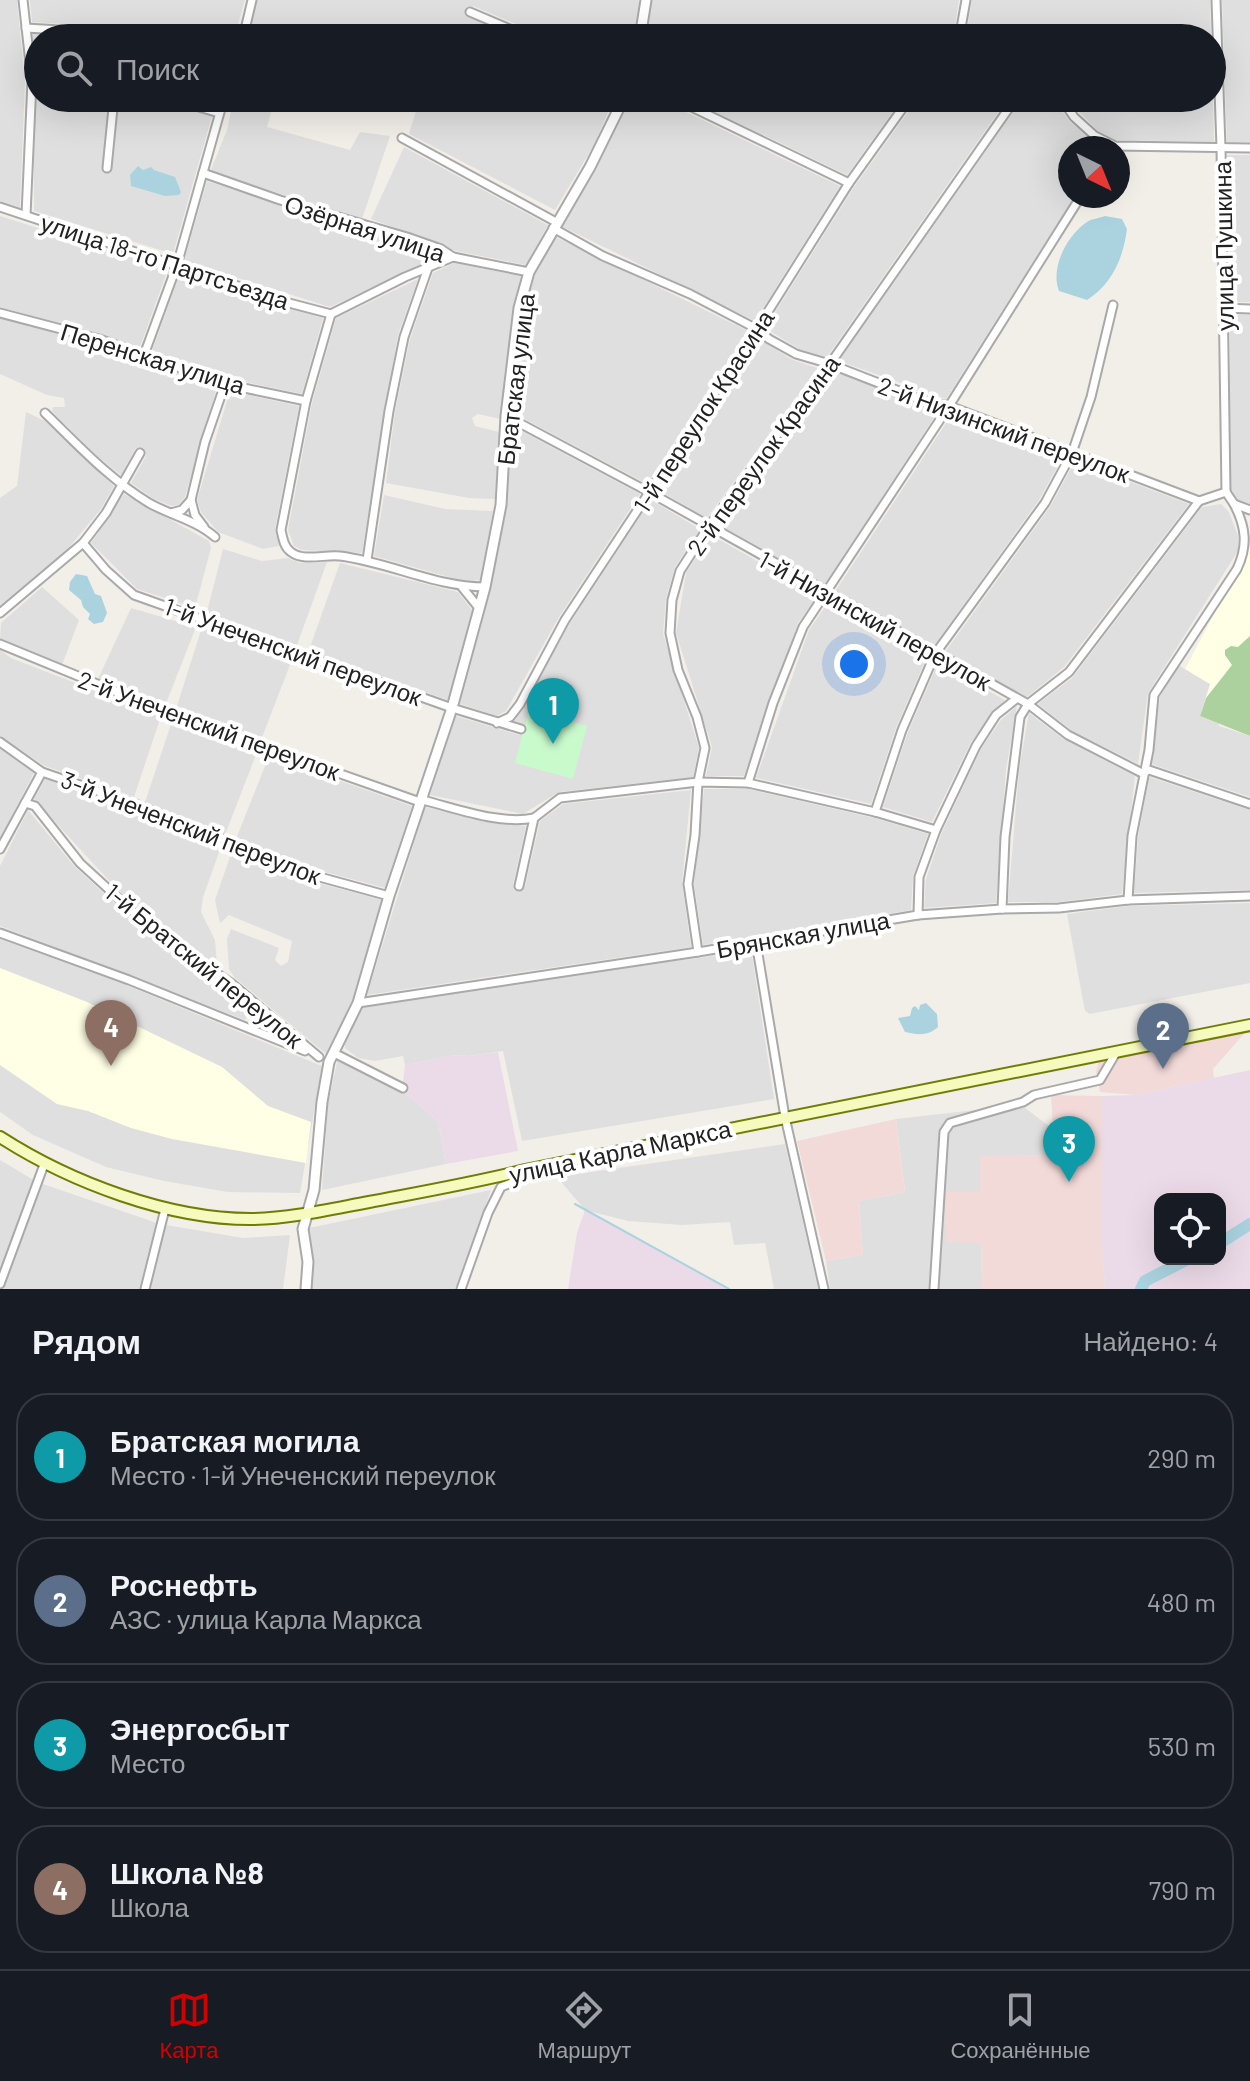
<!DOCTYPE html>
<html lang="ru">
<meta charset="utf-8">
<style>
:root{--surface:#171b24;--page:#242831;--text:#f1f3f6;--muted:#9ea1a6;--line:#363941;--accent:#d40000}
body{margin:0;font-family:Barlow,sans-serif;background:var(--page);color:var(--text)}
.controls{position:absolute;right:24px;bottom:24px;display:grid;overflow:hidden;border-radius:16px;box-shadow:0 8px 32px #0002}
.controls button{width:72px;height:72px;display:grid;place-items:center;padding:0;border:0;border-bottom:2px solid var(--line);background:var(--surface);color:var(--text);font:40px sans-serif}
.compass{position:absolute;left:1058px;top:136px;width:72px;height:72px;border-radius:50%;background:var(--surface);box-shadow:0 8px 32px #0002;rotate:137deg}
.you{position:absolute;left:854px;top:664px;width:28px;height:28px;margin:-20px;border:6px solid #fff;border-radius:50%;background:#1a73e8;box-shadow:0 0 0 12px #1a73e833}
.badge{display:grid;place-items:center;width:52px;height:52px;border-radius:50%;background:var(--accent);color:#fff;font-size:26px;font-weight:700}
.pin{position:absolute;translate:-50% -66px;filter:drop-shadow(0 2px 4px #0008)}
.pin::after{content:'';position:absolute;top:42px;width:28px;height:24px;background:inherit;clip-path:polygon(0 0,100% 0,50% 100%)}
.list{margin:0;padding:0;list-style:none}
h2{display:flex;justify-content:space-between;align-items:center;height:104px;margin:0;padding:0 32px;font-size:34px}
h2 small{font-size:26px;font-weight:400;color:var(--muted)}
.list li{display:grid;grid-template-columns:52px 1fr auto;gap:24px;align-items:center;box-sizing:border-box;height:128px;margin:0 16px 16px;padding:0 16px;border:2px solid var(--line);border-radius:32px}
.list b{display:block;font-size:30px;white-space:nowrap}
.list p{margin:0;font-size:26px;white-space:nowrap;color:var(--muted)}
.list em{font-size:26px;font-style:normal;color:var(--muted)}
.icon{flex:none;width:44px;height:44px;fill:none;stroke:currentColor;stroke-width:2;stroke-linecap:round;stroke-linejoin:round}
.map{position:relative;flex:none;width:1250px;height:1289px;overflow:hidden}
.search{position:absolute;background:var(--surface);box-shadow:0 8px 32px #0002;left:24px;right:24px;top:24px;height:88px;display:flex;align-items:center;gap:20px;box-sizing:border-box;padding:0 28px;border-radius:44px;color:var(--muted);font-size:30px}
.sheet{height:680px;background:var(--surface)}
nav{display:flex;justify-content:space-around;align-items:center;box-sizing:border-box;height:112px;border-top:2px solid var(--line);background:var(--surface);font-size:22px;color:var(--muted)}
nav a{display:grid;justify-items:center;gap:4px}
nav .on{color:var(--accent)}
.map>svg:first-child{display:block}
.residential{fill:#e0dfdf}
.commercial{fill:#f2dad9}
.industrial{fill:#ebdbe8;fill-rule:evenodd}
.education{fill:#ffffe5}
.forest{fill:#add19e}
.park{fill:#c8facc}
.water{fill:#aad3df}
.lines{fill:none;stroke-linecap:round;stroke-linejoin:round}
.stream{stroke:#aad3df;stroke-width:2}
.river{stroke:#aad3df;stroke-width:12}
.minor-casing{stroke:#a9a9a9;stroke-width:11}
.tertiary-casing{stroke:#a9a9a9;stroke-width:13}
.secondary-casing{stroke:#707d05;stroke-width:14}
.minor{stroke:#fff;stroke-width:7}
.tertiary{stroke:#fff;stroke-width:9}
.secondary{stroke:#f7fabf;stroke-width:10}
.labels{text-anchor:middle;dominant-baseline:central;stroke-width:8;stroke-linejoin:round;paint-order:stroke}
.street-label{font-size:24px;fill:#222;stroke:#fff}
</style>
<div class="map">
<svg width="1250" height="1289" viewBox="0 0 1250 1289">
<rect width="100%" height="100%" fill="#f2efe9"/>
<g class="residential">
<polygon points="0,0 17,0 25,82 20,207 0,201"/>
<polygon points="30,0 245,0 234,38 148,38 151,35 147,29 32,22"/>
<polygon points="257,0 639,0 638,22 634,38 549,38 473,6 469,17 517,38 376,38 298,24 293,38 248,38"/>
<polygon points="651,0 959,0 955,25 946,38 644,38"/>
<polygon points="972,0 1210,0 1211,38 992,38 968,24"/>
<polygon points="1222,0 1250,0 1250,142 1227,142"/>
<polygon points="33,34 108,38 38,38 38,98 217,98 173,254 34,211"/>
<polygon points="1212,67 1214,142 1116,140 1098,131 1066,98 1212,98"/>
<polygon points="234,98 275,98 267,127 350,150 360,132 390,136 362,219 210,172 227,130"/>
<polygon points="420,98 614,98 594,145 555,210 409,134"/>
<polygon points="629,98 657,98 840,186 755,321 561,226 596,170"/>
<polygon points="686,98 903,98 847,175"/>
<polygon points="918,98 1008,98 827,357 799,349 765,328 854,187"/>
<polygon points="1023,98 1053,98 1070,122 1105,148 1070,148 1070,196 1075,196 946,399 839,361"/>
<polygon points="404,147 548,225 526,265 456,251 371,219"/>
<polygon points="1227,155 1250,155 1250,302 1230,302"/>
<polygon points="207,181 440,256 330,307 184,261"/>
<polygon points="0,216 168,269 140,347 0,307"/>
<polygon points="556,237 748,331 647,484 513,413 525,309 535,274"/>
<polygon points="454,263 521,276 513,307 500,419 478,414 472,418 475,426 499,432 495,499 469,498 386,483 395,412 410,339 433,273"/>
<polygon points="180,273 323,318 302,394 227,378 152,351"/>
<polygon points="418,279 398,335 362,553 302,550 294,546 288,530 312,403 336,318"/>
<polygon points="1230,314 1250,315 1250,507 1237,503 1229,495"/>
<polygon points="0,317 97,345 217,388 185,497 178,505 172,506 154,499 131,483 146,456 143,448 135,449 121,475 95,455 52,411 53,407 65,407 64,398 47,395 0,374"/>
<polygon points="759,339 793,360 818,368 707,518 658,490"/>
<polygon points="832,371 939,410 825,584 718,524"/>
<polygon points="230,391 299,406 275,529 279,546 263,549 218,532 201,512 197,500"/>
<polygon points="26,412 45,421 114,486 101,509 66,551 0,605 0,498 17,486"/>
<polygon points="952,414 1063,457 1039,500 934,646 836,590"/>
<polygon points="512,426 640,494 559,617 506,711 497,716 460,704 491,588 507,506"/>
<polygon points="1075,461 1189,504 1064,667 1027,697 945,652 1050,507"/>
<polygon points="124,494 209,541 211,548 195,608 137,589 91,543"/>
<polygon points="384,495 445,509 493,511 480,580 463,581 374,556"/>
<polygon points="651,500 700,529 675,567 666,598 663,634 699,748 693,777 559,792 523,814 430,795 456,716 519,735 526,733 525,725 514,721 570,623"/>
<polygon points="1221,504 1229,512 1238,536 1238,551 1148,693 1138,764 1071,730 1038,704 1073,677 1202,507"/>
<polygon points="711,535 818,595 798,623 744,776 706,776 712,747 676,633 686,573"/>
<polygon points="223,549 262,561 288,558 300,563 327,562 297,645 207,612"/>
<polygon points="340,563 458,592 472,610 448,700 309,650"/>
<polygon points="42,587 79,620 62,665 0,639 1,623"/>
<polygon points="829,601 927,657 896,728 871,804 756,778 809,630"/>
<polygon points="131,608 196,627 165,706 98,679"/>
<polygon points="203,624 293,657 261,740 176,709"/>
<polygon points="0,650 11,658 161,716 134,797 45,766 0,736"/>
<polygon points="938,663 1005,700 971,742 932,822 883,807 908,732"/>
<polygon points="1178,665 1210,684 1219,726 1250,736 1250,797 1151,764 1160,697"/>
<polygon points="1017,706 1006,769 996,903 924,908 926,879 942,832 981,749 1001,720"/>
<polygon points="1029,713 1065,740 1135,776 1122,894 1059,902 1008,902 1019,770"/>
<polygon points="172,721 257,752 225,835 145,802"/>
<polygon points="0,749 34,773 0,838"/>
<polygon points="269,756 412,806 385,888 318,870 236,839"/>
<polygon points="1149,777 1250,810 1250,890 1134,893 1138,837"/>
<polygon points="45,779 221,847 203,897 201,912 215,940 217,966 157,925 115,887 34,799"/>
<polygon points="704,789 748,789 874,818 928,834 913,876 911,910 703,945 694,884"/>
<polygon points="691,790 682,883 691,947 367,995 425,807 500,824 526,826 513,885 519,892 525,887 540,821 563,804"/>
<polygon points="28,810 75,867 149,935 251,1006 245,1020 0,926 0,866"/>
<polygon points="232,851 314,882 382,900 352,1001 326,1054 235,978 229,969 227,939 231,929 279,948 275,960 281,966 288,962 292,941 229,915 220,923 215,900"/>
<polygon points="1250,903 1250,983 1090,1014 1085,1011 1067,914 1128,906"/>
<polygon points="0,939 126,985 322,1066 300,1193 228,1192 164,1181 106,1167 33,1135 0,1112"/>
<polygon points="751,949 774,1099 522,1141 503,1051 469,1056 455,1055 405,1065 403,1056 375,1061 358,1058 345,1048 345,1040 360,1006 494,982 699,958"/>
<polygon points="338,1058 402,1091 438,1121 446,1164 322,1190 328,1103"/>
<polygon points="1021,1105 1053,1129 1050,1155 980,1157 982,1289 830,1289 826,1261 863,1255 859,1201 905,1192 896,1119"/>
<polygon points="785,1144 818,1289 774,1289 765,1243 734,1245 730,1222 682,1225 628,1221 585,1210 557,1177"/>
<polygon points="0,1160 37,1182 160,1224 243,1238 290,1235 283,1289 0,1289"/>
<polygon points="491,1190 455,1289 311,1289 314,1262 309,1228"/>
</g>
<g class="commercial">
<polygon points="1250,1027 1213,1069 1214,1078 1135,1095 1100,1092 1096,1071 1098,1065 1097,1055"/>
<polygon points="1051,1095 1102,1096 1102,1249 1105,1289 982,1289 981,1243 946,1242 946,1192 980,1192 980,1156 1050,1155 1053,1129"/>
<polygon points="896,1119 905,1192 859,1201 863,1255 826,1261 797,1141"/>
</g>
<g class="industrial">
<polygon points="498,1052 518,1151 446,1164 438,1121 402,1091 405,1065 455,1055 469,1056"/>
<path d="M1250 1070V1289H1105L1102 1249V1096L1135 1095ZM1220 1199V1259H1160V1199Z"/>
<polygon points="585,1210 729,1289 568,1289 577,1233"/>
</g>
<g class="education">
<polygon points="1250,546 1250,736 1200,716 1210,684 1185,669"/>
<polygon points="0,968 87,1002 222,1067 268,1106 311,1122 306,1163 172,1139 131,1128 88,1111 57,1104 0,1065"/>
</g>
<polygon class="forest" points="1250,636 1250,736 1200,716 1206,698 1232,665 1225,655 1225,650 1231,646 1238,647"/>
<polygon class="park" points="529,710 587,726 573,779 515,763"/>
<g class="water">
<polygon points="138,166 143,170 151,167 154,170 175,177 181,192 179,195 165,196 131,186 130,175"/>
<path d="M1105 216 1122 219 1127 229C1123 259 1112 284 1087 300L1059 291C1050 269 1066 236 1087 222 1091 219 1100 218 1105 216Z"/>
<polygon points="76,574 87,576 95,594 101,596 107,613 103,622 94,624 88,619 90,614 83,607 81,600 69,590 70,582"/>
<path d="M926 1003 937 1014 938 1027C929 1036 917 1035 905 1032L898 1018 910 1016 912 1008 915 1006 919 1010 920 1005Z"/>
</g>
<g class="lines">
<polyline class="stream" points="575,1204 729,1289"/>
<g class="river">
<polyline points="1220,1243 1250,1224"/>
<polyline points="1141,1289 1145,1281 1188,1259"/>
</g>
<g class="minor-casing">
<g id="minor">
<polyline points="23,0 32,81 26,215"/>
<polyline points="1216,0 1221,148 1226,492"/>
<polyline points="470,12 531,38"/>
<polyline points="26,28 144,35"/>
<polyline points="961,28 980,38"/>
<polyline points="243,38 252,0"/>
<polyline points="954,38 961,28 966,0"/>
<polyline points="169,98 219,113"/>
<polyline points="673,98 849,183"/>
<polyline points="1061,98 1074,117 1095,136 1115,146 1250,148"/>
<polyline points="402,138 556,222"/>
<polyline points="107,168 114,98"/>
<polyline points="203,173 280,200 407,237 441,249 453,257 529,272"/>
<polyline points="0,207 289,303 331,314"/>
<polyline points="553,228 603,256 690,294 757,329 769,339 796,354 830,364 925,401 949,406 1199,501"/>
<path d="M453 257 405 277 331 314 306 401 281 530C283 539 284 547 291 552 304 562 325 554 340 556 389 562 435 587 485 587"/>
<polyline points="1224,308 1250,309"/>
<polyline points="0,313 99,339 225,384 306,401"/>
<polyline points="144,355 177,265 224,98"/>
<path d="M45 413C78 445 109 479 149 503 170 515 196 520 215 537"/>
<polyline points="506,416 649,492 1028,704 1068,735 1142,773 1149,770 1250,804"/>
<polyline points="1199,501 1226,492 1234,504 1250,510"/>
<polyline points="171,513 182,510 191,500"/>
<polyline points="204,527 195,515 191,500 205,442 225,384"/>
<polyline points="83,543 106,570 134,595 452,708 521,729"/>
<polyline points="367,560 389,411 404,337 428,268"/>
<polyline points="462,587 479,608"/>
<polyline points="0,613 83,543 106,513 140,453"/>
<polyline points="0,644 168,713 420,802"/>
<polyline points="497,723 510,717 520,704 565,620 757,329 849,183 910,98"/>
<polyline points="0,742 42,772 138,805 316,876 389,896"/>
<polyline points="748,783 773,703 803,627 949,406 1081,196"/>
<path d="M422 800C456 808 499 825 534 818"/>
<polyline points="25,803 35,806 80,863 153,930 231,983 319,1057"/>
<polyline points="875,812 902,730 935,654 1045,503 1072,453 1091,397 1113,305"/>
<polyline points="0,849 42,772"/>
<polyline points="519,886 534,818 560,798 698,782 748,783 875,812 936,830"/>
<path d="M1128 900 1132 836 1149 750 1154 695 1237 569C1248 546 1246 527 1234 504"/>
<polyline points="1002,909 1005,837 1020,717 1028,704 1069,672 1199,501"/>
<polyline points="918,915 919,877 936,830 976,746 996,715 1016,699"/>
<polyline points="0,933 129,980 305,1051"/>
<polyline points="756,942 785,1117 824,1289"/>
<polyline points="698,952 688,884 695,835 698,782 705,748 697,717 678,670 670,633 672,600 680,571 709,526 830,364 1016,98"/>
<polyline points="358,1003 698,952 918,915 1002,909 1059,908 1128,900 1250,896"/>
<polyline points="334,1053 403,1088"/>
<polyline points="0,1284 45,1162"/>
<polyline points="145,1289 165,1209"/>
<polyline points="461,1289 488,1213 501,1187 526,1177 525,1170"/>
<polyline points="934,1289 944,1132 950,1123 1023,1102 1034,1095 1100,1080 1117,1051"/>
</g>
</g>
<g class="tertiary-casing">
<g id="tertiary">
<polyline points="640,38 646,0"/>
<polyline points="306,1289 308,1262 303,1229 314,1190 322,1102 329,1062 358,1003 389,896 452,708 485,587 501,505 506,416 519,308 529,272 590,167 624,98"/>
</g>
</g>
<g class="secondary-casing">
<path id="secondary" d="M0 1137C70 1182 169 1220 254 1219 292 1218 331 1209 369 1202 421 1192 473 1183 525 1170L1250 1025"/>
</g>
<use href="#minor" class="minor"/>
<use href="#tertiary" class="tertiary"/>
<use href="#secondary" class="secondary"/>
</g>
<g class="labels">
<g class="street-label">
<text transform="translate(365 228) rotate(18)">Озёрная улица</text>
<text transform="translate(1223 246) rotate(-91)">улица Пушкина</text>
<text transform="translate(165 261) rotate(18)">улица 18-го Партсъезда</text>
<text transform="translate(153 358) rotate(17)">Перенская улица</text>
<text transform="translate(515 379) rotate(-83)">Братская улица</text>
<text transform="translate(703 411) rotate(-57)">1-й переулок Красина</text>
<text transform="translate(1004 429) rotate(20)">2-й Низинский переулок</text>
<text transform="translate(763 455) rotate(-54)">2-й переулок Красина</text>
<text transform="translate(875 620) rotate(29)">1-й Низинский переулок</text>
<text transform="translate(293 651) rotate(20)">1-й Унеченский переулок</text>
<text transform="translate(209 725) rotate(20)">2-й Унеченский переулок</text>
<text transform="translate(191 827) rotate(21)">3-й Унеченский переулок</text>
<text transform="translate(803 934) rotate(-10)">Брянская улица</text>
<text transform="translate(204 965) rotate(39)">1-й Братский переулок</text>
<text transform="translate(620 1151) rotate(-12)">улица Карла Маркса</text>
</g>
</g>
</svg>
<div class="controls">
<button><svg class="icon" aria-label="locate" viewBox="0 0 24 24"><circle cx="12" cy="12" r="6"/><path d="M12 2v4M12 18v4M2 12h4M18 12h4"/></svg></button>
</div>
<svg class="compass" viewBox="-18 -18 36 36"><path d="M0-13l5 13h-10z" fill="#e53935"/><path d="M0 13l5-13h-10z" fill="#9ea1a6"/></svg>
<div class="you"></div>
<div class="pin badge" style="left:553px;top:744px;background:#0f9aa8">1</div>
<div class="pin badge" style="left:1163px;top:1069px;background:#5c6f8a">2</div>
<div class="pin badge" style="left:1069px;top:1182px;background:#0f9aa8">3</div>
<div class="pin badge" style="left:111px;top:1066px;background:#8d6e63">4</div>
<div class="search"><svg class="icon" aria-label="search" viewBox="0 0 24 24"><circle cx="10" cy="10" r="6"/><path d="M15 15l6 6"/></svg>Поиск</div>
</div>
<section class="sheet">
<h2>Рядом<small>Найдено: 4</small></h2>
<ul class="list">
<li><span class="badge" style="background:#0f9aa8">1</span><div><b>Братская могила</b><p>Место · 1-й Унеченский переулок</p></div><em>290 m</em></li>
<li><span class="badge" style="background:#5c6f8a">2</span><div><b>Роснефть</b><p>АЗС · улица Карла Маркса</p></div><em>480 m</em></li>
<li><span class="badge" style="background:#0f9aa8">3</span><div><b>Энергосбыт</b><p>Место</p></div><em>530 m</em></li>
<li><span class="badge" style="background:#8d6e63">4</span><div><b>Школа №8</b><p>Школа</p></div><em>790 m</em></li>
</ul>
</section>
<nav>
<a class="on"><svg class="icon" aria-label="map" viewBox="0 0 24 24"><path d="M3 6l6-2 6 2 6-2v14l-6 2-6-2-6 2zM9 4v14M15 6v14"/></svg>Карта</a>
<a><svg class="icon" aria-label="directions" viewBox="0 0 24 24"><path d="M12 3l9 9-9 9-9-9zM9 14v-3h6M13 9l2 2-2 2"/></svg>Маршрут</a>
<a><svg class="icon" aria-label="saved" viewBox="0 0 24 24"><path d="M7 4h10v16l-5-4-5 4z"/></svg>Сохранённые</a>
</nav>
